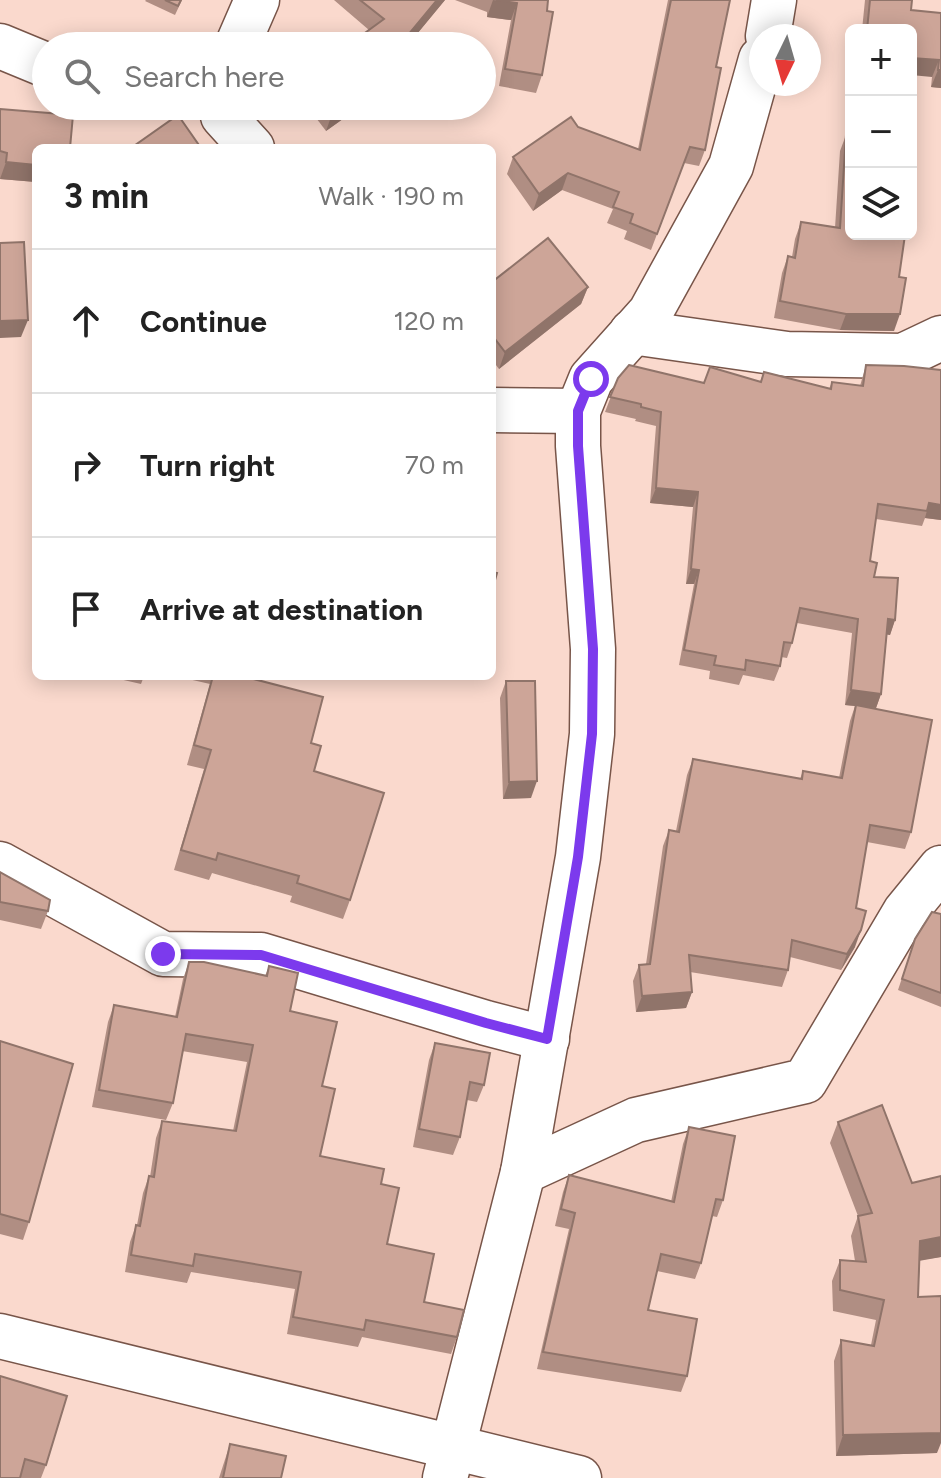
<!DOCTYPE html>
<meta charset="utf-8">
<style>
:root{--surface:#fff;--page:#f6f6f6;--text:#222;--muted:#767676;--line:#e0e0e0}
body{margin:0;font-family:Figtree,sans-serif;background:var(--page);color:var(--text)}
.controls{position:absolute;right:24px;top:24px;display:grid;overflow:hidden;border-radius:12px;box-shadow:0 4px 20px #0003}
.controls button{width:72px;height:72px;display:grid;place-items:center;padding:0;border:0;border-bottom:2px solid var(--line);background:var(--surface);color:var(--text);font:40px sans-serif}
.compass{position:absolute;left:749px;top:24px;width:72px;height:72px;border-radius:50%;background:var(--surface);box-shadow:0 4px 20px #0003;rotate:185deg}
.stop{position:absolute;width:24px;height:24px;margin:-18px;border:6px solid #7c3aed;border-radius:50%;background:#fff}
.stop.end{background:#7c3aed;border-color:#fff;box-shadow:0 2px 8px #0008}
.list{margin:0;padding:0;list-style:none}
h2{display:flex;justify-content:space-between;align-items:center;height:104px;margin:0;padding:0 32px;font-size:34px}
h2 small{font-size:26px;font-weight:400;color:var(--muted)}
.list li{display:grid;grid-template-columns:52px 1fr auto;gap:24px;align-items:center;box-sizing:border-box;height:144px;padding:0 32px;border-top:2px solid var(--line)}
.list b{display:block;font-size:30px;white-space:nowrap}
.list em{font-size:26px;font-style:normal;color:var(--muted)}
.icon{flex:none;width:44px;height:44px;fill:none;stroke:currentColor;stroke-width:2;stroke-linecap:round;stroke-linejoin:round}
.map{position:relative;flex:none;width:941px;height:1478px;overflow:hidden}
.search{position:absolute;background:var(--surface);box-shadow:0 4px 20px #0003;left:32px;top:32px;width:464px;height:88px;display:flex;align-items:center;gap:20px;box-sizing:border-box;padding:0 28px;border-radius:44px;color:var(--muted);font-size:30px}
.panel{position:absolute;background:var(--surface);box-shadow:0 4px 20px #0003;left:32px;top:144px;width:464px;height:536px;border-radius:12px}
.map>svg:first-child{display:block}
.lines{fill:none;stroke-linecap:round;stroke-linejoin:round}
.minor-casing{stroke:#785549;stroke-width:47}
.minor{stroke:#fff;stroke-width:44}
.wall{fill:#b08e83}
.shaded-wall{fill:#90746a}
.building{fill:#cda598;stroke:#90746a;stroke-width:2}
.route{stroke:#7c3aed;stroke-width:10}
</style>
<div class="map">
<svg width="941" height="1478" viewBox="0 0 941 1478">
<rect width="100%" height="100%" fill="#fad9cd"/>
<g class="lines">
<g class="minor-casing">
<g id="minor">
<polyline points="768,36 774,0"/>
<polyline points="0,46 46,65"/>
<polyline points="237,46 257,0"/>
<polyline points="223,106 223,116 252,148"/>
<polyline points="632,332 787,354 903,356 941,338"/>
<polyline points="492,410 578,411"/>
<polyline points="0,864 163,954 261,955 486,1023 547,1039"/>
<polyline points="523,1172 636,1120 805,1081 905,912 941,868"/>
<polyline points="0,1336 579,1478"/>
<polyline points="445,1478 523,1172 578,857 592,734 593,649 578,446 578,411 591,379 650,313 731,166 761,59"/>
</g>
</g>
<use href="#minor" class="minor"/>
</g>
<g class="wall">
<polygon points="146,0 182,0 175,15 145,1"/>
<polygon points="334,0 445,0 407,46 347,46 369,30"/>
<polygon points="455,0 548,0 542,75 536,93 499,86 511,20 487,17 487,12"/>
<polygon points="668,0 730,0 716,67 705,150 699,166 684,163 651,250 624,239 627,231 607,223 613,209 562,190 533,211 507,174 513,157 578,127 638,149"/>
<polygon points="865,0 912,0 911,10 941,13 941,88 931,87 932,77 911,30 862,30"/>
<polygon points="307,106 361,106 326,131"/>
<polygon points="0,109 36,148 36,182 0,179"/>
<polygon points="846,135 899,277 894,331 840,330 774,318 782,273 788,256 792,257 795,239 801,222 835,228 840,151"/>
<polygon points="492,282 588,287 581,304 499,369 492,360"/>
<polygon points="866,365 941,370 941,520 925,518 922,526 876,519 870,561 874,577 895,620 890,635 887,634 881,694 876,708 911,832 905,849 867,842 856,908 855,947 841,970 790,957 788,970 782,987 690,972 692,992 686,1008 636,1012 633,981 639,965 646,964 663,846 669,830 676,831 687,775 693,759 800,779 803,771 839,778 850,721 855,706 845,705 852,633 797,623 792,643 787,658 781,657 780,666 774,681 743,675 739,685 709,679 710,671 679,665 694,584 686,584 693,507 650,503 656,426 635,421 636,419 605,412 618,378 704,383 760,382 764,372 829,389 832,382 860,386"/>
<polygon points="106,676 144,676 141,684"/>
<polygon points="175,676 242,676 311,743 314,771 350,900 343,919 290,902 292,896 212,873 209,880 174,870 204,769 187,765 210,684"/>
<polygon points="506,681 531,798 503,799 500,698"/>
<polygon points="0,872 48,911 41,929 0,920"/>
<polygon points="941,914 941,1007 898,990 915,939"/>
<polygon points="189,962 265,976 269,966 290,1011 322,1086 320,1156 381,1184 387,1244 424,1302 457,1337 451,1354 362,1337 358,1347 287,1334 295,1289 191,1272 187,1283 125,1272 130,1242 136,1225 137,1225 143,1193 149,1176 150,1177 156,1138 162,1121 233,1131 247,1062 182,1051 173,1103 166,1120 92,1107 108,1022 114,1005 175,1017 183,979"/>
<polygon points="0,1041 29,1222 23,1240 0,1234"/>
<polygon points="435,1043 484,1085 477,1102 467,1100 460,1137 453,1155 413,1147 429,1060"/>
<polygon points="838,1122 912,1183 941,1176 941,1257 920,1260 918,1297 937,1453 836,1456 834,1361 841,1340 871,1345 876,1320 833,1311 832,1281 840,1260 855,1261 851,1236 858,1216 830,1143"/>
<polygon points="689,1127 723,1200 717,1217 712,1216 701,1263 695,1279 657,1271 648,1310 687,1376 681,1392 537,1369 569,1229 555,1226 563,1192 569,1175 671,1202 683,1144"/>
<polygon points="0,1376 46,1465 41,1478 0,1478"/>
<polygon points="230,1444 281,1478 219,1478"/>
</g>
<g class="shaded-wall">
<polygon points="437,0 445,0 407,46 399,46"/>
<polygon points="493,0 517,3 511,20 487,17"/>
<polygon points="911,58 939,60 932,77 911,75"/>
<polygon points="938,70 941,70 941,88 931,87"/>
<polygon points="343,106 361,106 326,131 332,114"/>
<polygon points="6,162 36,165 36,182 0,179"/>
<polygon points="568,173 562,190 533,211 539,194"/>
<polygon points="588,287 581,304 499,369 505,352"/>
<polygon points="846,314 900,314 894,331 840,330"/>
<polygon points="28,320 21,337 0,338 0,321"/>
<polygon points="656,488 698,492 693,507 650,503"/>
<polygon points="929,503 941,505 941,520 925,518"/>
<polygon points="691,569 699,570 694,584 686,584"/>
<polygon points="888,619 895,620 890,635 883,634"/>
<polygon points="851,690 881,694 876,708 845,705"/>
<polygon points="537,781 531,798 503,799 509,782"/>
<polygon points="861,930 855,947 841,970 847,954"/>
<polygon points="692,992 686,1008 636,1012 642,996"/>
<polygon points="941,1237 941,1257 913,1262 920,1241"/>
<polygon points="941,1433 941,1443 937,1453 836,1456 843,1435"/>
</g>
<g class="building">
<polygon points="165,0 181,0 178,6"/>
<polygon points="360,0 437,0 399,46 347,46 384,19"/>
<polygon points="496,0 548,0 547,11 553,12 542,75 505,69 517,3"/>
<polygon points="671,0 730,0 716,67 721,68 705,150 690,147 657,234 630,223 633,214 613,207 619,192 568,173 539,194 513,157 571,117 578,127 640,150"/>
<polygon points="870,0 912,0 911,10 941,13 941,70 938,70 939,60 911,58 911,30 867,30"/>
<polygon points="326,106 343,106 332,114"/>
<polygon points="0,109 73,115 70,148 36,148 36,165 6,162 7,153 0,151"/>
<polygon points="178,115 201,148 131,148"/>
<polygon points="846,135 851,135 851,234 905,235 899,277 906,278 900,314 846,314 780,301 788,256 795,258 801,222 840,228"/>
<polygon points="548,238 588,287 505,352 492,335 492,282"/>
<polygon points="24,242 28,320 0,321 0,243"/>
<polygon points="629,365 704,383 710,367 761,382 764,372 831,389 832,382 863,386 866,365 904,366 941,370 941,505 929,503 927,511 878,504 870,561 877,563 874,577 898,578 895,620 888,619 881,694 851,690 858,619 800,608 792,643 784,642 780,666 746,660 745,670 714,665 716,656 684,650 699,570 691,569 698,492 656,488 661,412 641,407 641,404 610,397 618,378"/>
<polygon points="492,572 497,573 492,591"/>
<polygon points="213,676 242,676 323,697 311,743 321,746 314,771 384,793 350,900 297,883 299,876 218,853 216,860 181,850 211,750 194,745"/>
<polygon points="506,681 535,681 537,781 509,782"/>
<polygon points="856,705 932,720 911,832 870,825 856,908 866,911 861,930 847,954 792,940 788,970 689,955 692,992 642,996 639,965 650,964 669,830 679,832 693,759 802,779 803,771 842,778"/>
<polygon points="0,872 50,900 48,911 0,902"/>
<polygon points="932,912 941,914 941,993 902,979 915,939"/>
<polygon points="189,962 204,962 267,976 269,966 298,973 290,1011 337,1022 322,1086 335,1089 320,1156 384,1169 381,1184 399,1188 387,1244 434,1254 424,1302 464,1310 457,1337 366,1320 364,1330 293,1317 301,1272 195,1254 193,1266 131,1255 136,1225 140,1226 149,1176 154,1177 162,1121 236,1131 253,1045 186,1034 173,1103 99,1090 114,1005 177,1017"/>
<polygon points="0,1041 73,1064 29,1222 0,1214"/>
<polygon points="435,1043 490,1053 484,1085 470,1082 460,1137 419,1129"/>
<polygon points="882,1105 912,1183 941,1176 941,1237 920,1241 918,1297 941,1296 941,1433 843,1435 841,1340 874,1346 884,1300 840,1290 840,1260 866,1262 858,1216 872,1213 838,1122"/>
<polygon points="689,1127 735,1136 723,1200 716,1199 701,1263 661,1254 648,1310 697,1319 687,1376 543,1352 575,1213 561,1209 569,1175 674,1202"/>
<polygon points="0,1376 67,1396 46,1465 25,1459 20,1478 0,1478"/>
<polygon points="230,1444 286,1456 281,1478 223,1478"/>
</g>
<g class="lines">
<polyline class="route" points="163,954 261,955 486,1023 547,1039 578,857 592,734 593,649 578,446 578,411 591,379"/>
</g>
</svg>
<div class="controls">
<button>+</button>
<button>−</button>
<button><svg class="icon" aria-label="layers" viewBox="0 0 24 24"><path d="M12 4l9 5-9 5-9-5zM3 14l9 5 9-5"/></svg></button>
</div>
<svg class="compass" viewBox="-18 -18 36 36"><path d="M0-13l5 13h-10z" fill="#e53935"/><path d="M0 13l5-13h-10z" fill="#767676"/></svg>
<div class="stop" style="left:591px;top:379px"></div>
<div class="stop end" style="left:163px;top:954px"></div>
<div class="search"><svg class="icon" aria-label="search" viewBox="0 0 24 24"><circle cx="10" cy="10" r="6"/><path d="M15 15l6 6"/></svg>Search here</div>
<section class="panel">
<h2>3 min<small>Walk · 190 m</small></h2>
<ul class="list">
<li><svg class="icon" aria-label="ahead" viewBox="0 0 24 24"><path d="M12 20V5M6 11l6-6 6 6"/></svg><div><b>Continue</b></div><em>120 m</em></li>
<li><svg class="icon" aria-label="right" viewBox="0 0 24 24"><path d="M7 20v-9h11M14 6l5 5-5 5"/></svg><div><b>Turn right</b></div><em>70 m</em></li>
<li><svg class="icon" aria-label="arrive" viewBox="0 0 24 24"><path d="M6 21V4h12l-3 4 3 4H6"/></svg><div><b>Arrive at destination</b></div></li>
</ul>
</section>
</div>
